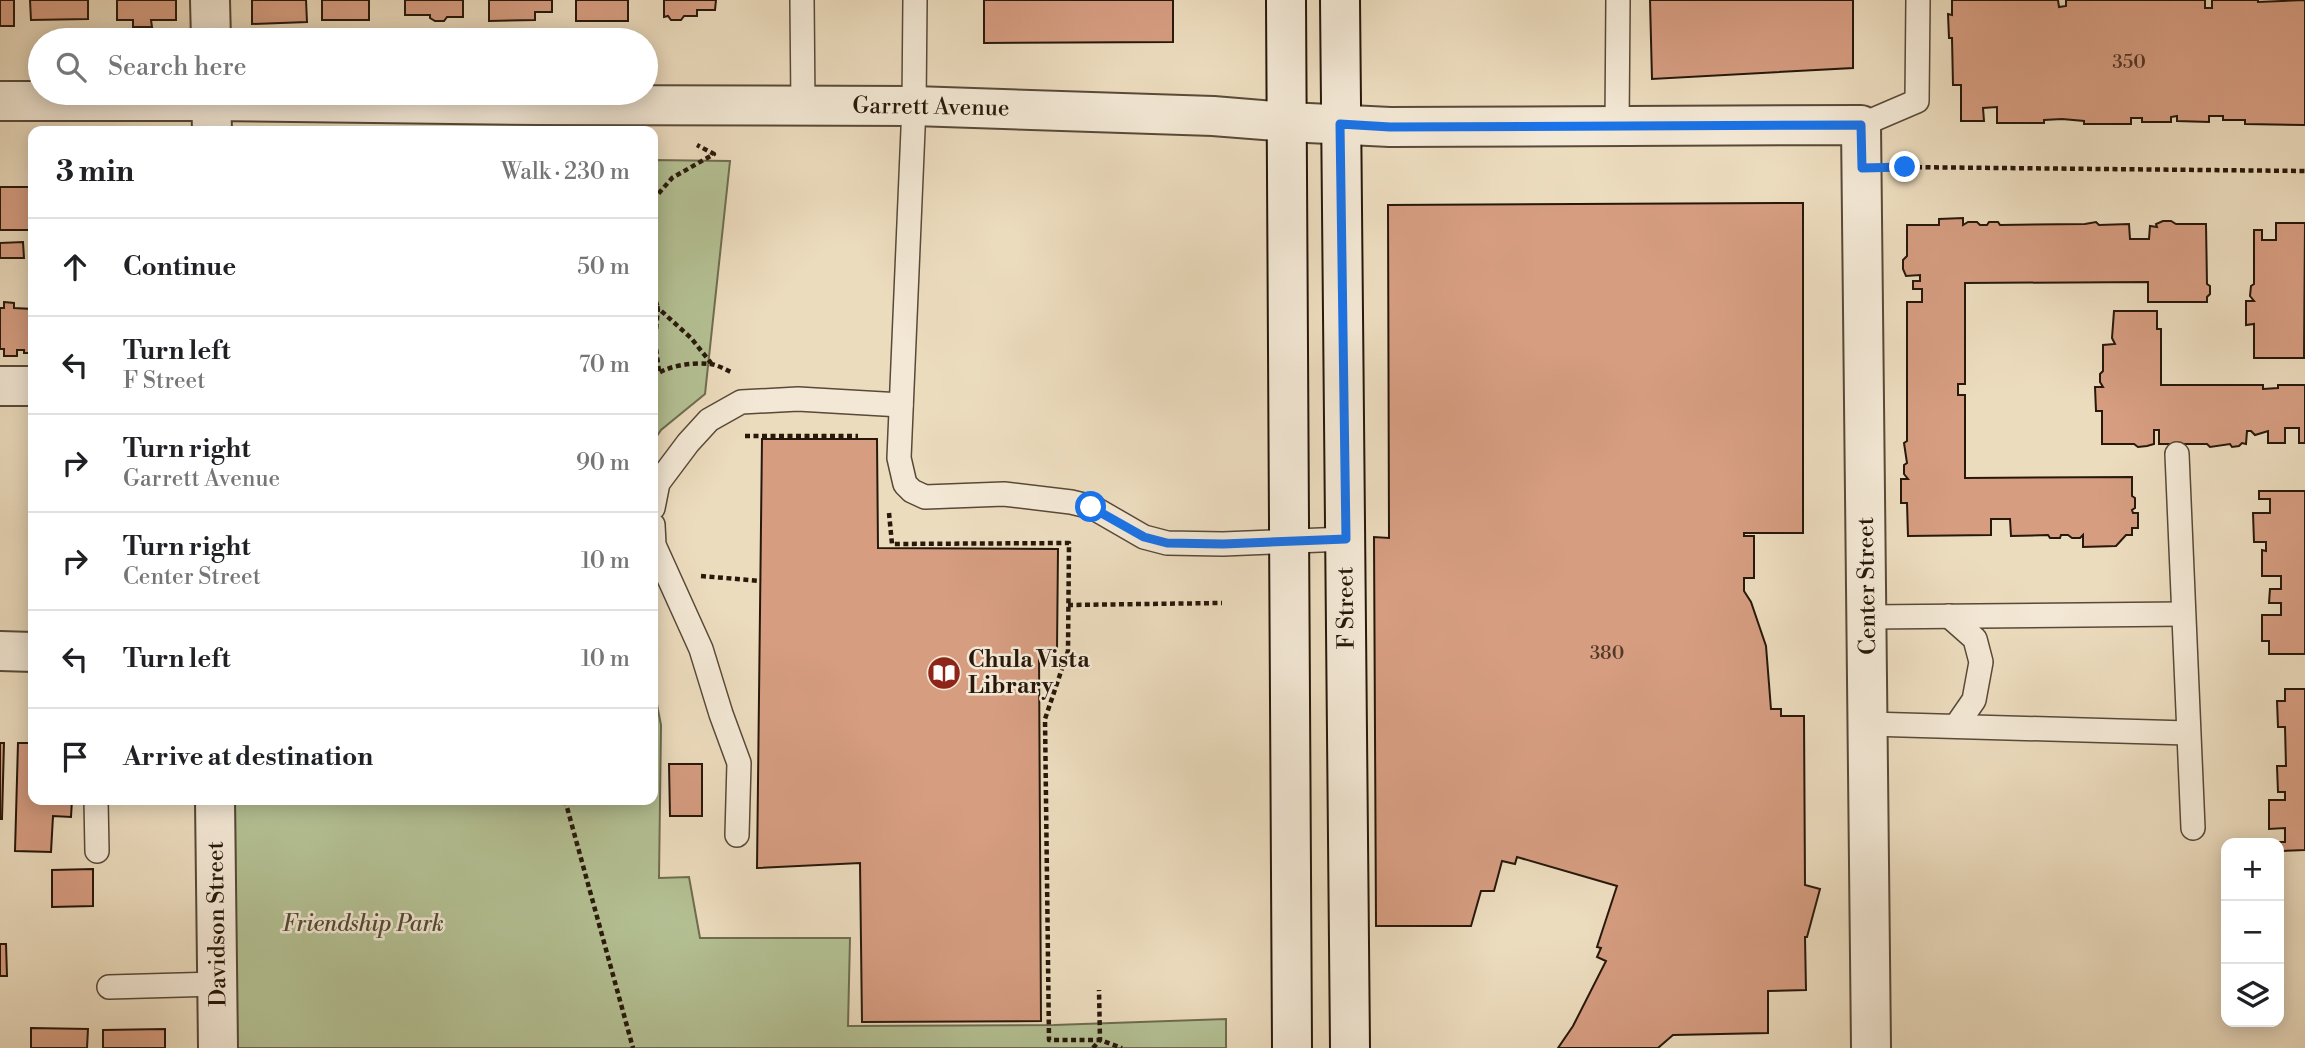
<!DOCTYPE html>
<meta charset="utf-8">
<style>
:root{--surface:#fff;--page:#f2f2f2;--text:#202124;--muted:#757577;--line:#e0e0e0}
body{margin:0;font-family:"Libre Bodoni",serif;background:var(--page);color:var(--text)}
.controls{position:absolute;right:21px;bottom:21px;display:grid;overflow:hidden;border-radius:14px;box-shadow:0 4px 18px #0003}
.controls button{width:63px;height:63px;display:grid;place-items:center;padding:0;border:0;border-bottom:2px solid var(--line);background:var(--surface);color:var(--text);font:35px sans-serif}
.stop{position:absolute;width:21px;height:21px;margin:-16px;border:5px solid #1a73e8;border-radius:50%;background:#fff}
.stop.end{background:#1a73e8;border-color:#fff;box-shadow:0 2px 7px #0008}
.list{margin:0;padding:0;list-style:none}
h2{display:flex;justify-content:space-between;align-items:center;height:91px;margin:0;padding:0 28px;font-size:30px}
h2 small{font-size:23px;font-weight:400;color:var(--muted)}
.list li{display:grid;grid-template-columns:46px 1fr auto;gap:21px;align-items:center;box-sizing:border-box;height:98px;padding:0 28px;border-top:2px solid var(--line)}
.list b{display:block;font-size:26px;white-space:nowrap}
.list p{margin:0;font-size:23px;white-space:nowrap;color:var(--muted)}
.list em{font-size:23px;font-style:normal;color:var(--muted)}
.icon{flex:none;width:38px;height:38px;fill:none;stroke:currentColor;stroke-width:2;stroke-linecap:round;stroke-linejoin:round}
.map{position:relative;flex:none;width:2305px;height:1048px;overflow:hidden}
.search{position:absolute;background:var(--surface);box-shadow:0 4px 18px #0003;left:28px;top:28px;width:630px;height:77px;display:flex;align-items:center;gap:18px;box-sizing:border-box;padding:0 24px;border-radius:38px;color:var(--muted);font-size:26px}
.panel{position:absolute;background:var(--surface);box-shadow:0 4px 18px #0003;left:28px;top:126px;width:630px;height:679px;border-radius:14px}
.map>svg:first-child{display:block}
.green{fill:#b4c194;stroke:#6e6c50;stroke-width:2}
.building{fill:#d69d81;stroke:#27180b;stroke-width:2}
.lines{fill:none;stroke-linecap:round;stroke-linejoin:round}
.service-casing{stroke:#584938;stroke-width:26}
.minor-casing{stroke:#584938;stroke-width:42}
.tertiary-casing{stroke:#584938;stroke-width:42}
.secondary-casing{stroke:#27180b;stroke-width:42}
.path{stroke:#27180b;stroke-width:4.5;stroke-dasharray:5 3.5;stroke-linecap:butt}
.service{stroke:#f3e8d5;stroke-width:23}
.minor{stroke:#f3e8d5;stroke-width:38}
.tertiary{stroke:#f3e8d5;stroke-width:38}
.secondary{stroke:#f3e8d5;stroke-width:38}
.route{stroke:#1a73e8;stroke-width:9}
.labels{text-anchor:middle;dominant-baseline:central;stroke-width:5;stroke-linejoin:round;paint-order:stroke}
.number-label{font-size:19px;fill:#533928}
.street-label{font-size:23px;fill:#27180b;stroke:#f3e8d5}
.poi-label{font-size:23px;font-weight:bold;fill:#27180b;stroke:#f3e8d5;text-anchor:start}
.park-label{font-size:23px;font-style:italic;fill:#514b34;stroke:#f3e8d5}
</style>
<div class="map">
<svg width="2305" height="1048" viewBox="0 0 2305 1048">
<rect width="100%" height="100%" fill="#ecdcbe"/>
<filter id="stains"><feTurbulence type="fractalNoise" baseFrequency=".00286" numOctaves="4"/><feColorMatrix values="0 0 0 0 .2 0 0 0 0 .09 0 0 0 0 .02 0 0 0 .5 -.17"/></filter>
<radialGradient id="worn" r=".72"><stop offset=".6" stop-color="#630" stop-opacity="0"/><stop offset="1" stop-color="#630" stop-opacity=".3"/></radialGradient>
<g class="green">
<polygon points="653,160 730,161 705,394 661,430 653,442"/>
<polygon points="653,684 661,725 659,878 689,877 700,938 850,938 848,1026 1054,1025 1226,1019 1226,1048 236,1048 235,800 653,800"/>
</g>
<g class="building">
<rect x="0" y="0" width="14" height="26"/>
<polygon points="30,0 88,0 88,19 31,20"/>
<polygon points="117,0 176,0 176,20 151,20 152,27 133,27 133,20 117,20"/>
<polygon points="252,0 306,0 307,22 252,24"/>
<rect x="322" y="0" width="47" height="20"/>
<polygon points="405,0 463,0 463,17 447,17 444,21 435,21 430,18 430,15 405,15"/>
<polygon points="489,0 552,0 552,12 535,12 535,20 489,21"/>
<rect x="576" y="0" width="52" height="21"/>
<polygon points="664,0 716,0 715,10 697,10 697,16 684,16 681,20 671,20 668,16 664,17"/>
<polygon points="984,0 1173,0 1173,42 984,43"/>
<polygon points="1650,0 1853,0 1853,68 1652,79"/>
<polygon points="1952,0 2058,0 2059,7 2066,6 2066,0 2205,0 2205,8 2212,8 2212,0 2258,0 2258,2 2305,0 2305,125 2245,124 2245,120 2223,120 2223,116 2209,116 2209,122 2177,121 2177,116 2171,117 2171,122 2142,122 2142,118 2131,118 2131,124 2084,124 2084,121 2062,119 2044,120 2044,123 1997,123 1997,107 1983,108 1984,121 1961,121 1961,85 1953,85 1952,38 1949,38 1948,14 1952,15"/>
<polygon points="0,187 33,187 33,264 33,230 0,230"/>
<polygon points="1803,203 1803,533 1744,533 1744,536 1754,536 1754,578 1744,578 1744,591 1751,602 1766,646 1771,709 1781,709 1781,716 1804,716 1805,885 1820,889 1807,937 1805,937 1806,990 1768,991 1768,1033 1673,1035 1658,1048 1558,1048 1573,1026 1606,961 1597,957 1601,948 1597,947 1617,886 1517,857 1515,864 1502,861 1494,891 1481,891 1471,926 1376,926 1374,537 1389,538 1388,205"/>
<polygon points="1963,218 1963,225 1968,222 1977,222 1980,225 1987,225 1989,222 1998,222 2000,225 2085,224 2096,222 2099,225 2129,224 2130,239 2149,239 2150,226 2157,227 2156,224 2163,221 2171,221 2176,224 2206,224 2207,284 2210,286 2210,294 2207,297 2207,302 2148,302 2148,282 1965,283 1965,384 1958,384 1958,395 1965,395 1965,478 2132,477 2132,496 2135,498 2135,508 2132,510 2133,513 2138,513 2138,528 2132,528 2132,535 2126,535 2116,546 2083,547 2083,535 2080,538 2072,538 2068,535 2061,535 2060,538 2050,538 2048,535 2011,536 2010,519 1991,519 1991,535 1908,536 1907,503 1901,503 1901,479 1908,479 1904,474 1904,465 1907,463 1904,443 1907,441 1907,302 1922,302 1922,289 1913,289 1913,281 1920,281 1920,275 1906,276 1903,269 1903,260 1907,256 1907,225 1939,225 1939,219"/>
<polygon points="2276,223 2305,223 2304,358 2254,358 2254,324 2246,325 2246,301 2254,301 2250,296 2251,286 2254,284 2254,230 2262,230 2262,240 2276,240"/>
<polygon points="23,242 24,258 0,258 0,243"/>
<polygon points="4,302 14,303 14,308 33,309 33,353 24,353 24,350 17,350 17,356 4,356 4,349 0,349 0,308 4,308"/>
<polygon points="2114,311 2157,311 2157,329 2161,329 2161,385 2263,385 2263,389 2278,388 2278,385 2305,385 2305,443 2299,443 2299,428 2285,428 2285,443 2268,443 2268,431 2255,435 2251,431 2247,431 2246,444 2242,443 2239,446 2232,447 2230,444 2210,447 2207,444 2159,444 2159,430 2154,430 2154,444 2147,446 2138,447 2134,444 2102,444 2102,411 2096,411 2095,387 2103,387 2100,382 2100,374 2103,371 2103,345 2115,344 2112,338"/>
<polygon points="762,439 877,439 878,548 1058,549 1057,650 1039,652 1041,1021 862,1022 860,863 757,868"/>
<polygon points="2259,491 2305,491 2305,654 2269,654 2269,641 2262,641 2262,615 2281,615 2281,603 2269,603 2270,589 2281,589 2281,576 2262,576 2262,550 2266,551 2266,542 2254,542 2253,513 2270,513 2270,499 2259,499"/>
<polygon points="2285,689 2305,689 2305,850 2279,851 2279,843 2275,842 2285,842 2285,828 2269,829 2269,800 2285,800 2285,792 2278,792 2277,766 2286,766 2285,727 2278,727 2277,701 2285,701"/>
<polygon points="0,743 4,743 2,819 0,819"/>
<polygon points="18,743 33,743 33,800 72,800 71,817 53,816 51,852 15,851"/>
<polygon points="669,764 702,764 702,816 670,816"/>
<polygon points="93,869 93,906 52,907 52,870"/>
<polygon points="0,944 6,944 7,976 0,976"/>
<polygon points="31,1028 88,1029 87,1048 31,1048"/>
<polygon points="165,1029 165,1048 103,1048 103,1030"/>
</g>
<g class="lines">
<g class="service-casing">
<g id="service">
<polyline points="802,0 803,105"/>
<polyline points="915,0 914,106 899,458 905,484 912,491 925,497 1004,494 1071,502 1092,507 1144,537 1167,543 1223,544 1346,539"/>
<polyline points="1861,125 1917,101 1918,0"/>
<polyline points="1617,126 1618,0"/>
<polyline points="2177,454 2193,828"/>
<polyline points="653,508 658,483 688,443 709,420 741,402 798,399 901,405"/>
<polyline points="653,525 654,545 701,649 721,714 739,763 737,835"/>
<polyline points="1949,616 1975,639 1981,662 1974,700 1956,726"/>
<polyline points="1868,617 2183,614"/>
<polyline points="1869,724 2188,733"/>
<polyline points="96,800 97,851"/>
<polyline points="109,987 217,984"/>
</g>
</g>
<g class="minor-casing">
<g id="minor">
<polyline points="0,101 212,101 538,105 914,106 1213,116 1288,122"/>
<polyline points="0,386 33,386"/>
<polyline points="0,651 33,652"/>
</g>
</g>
<g class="tertiary-casing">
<g id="tertiary">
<polyline points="210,0 211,40"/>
<polyline points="211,93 212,131"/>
<polyline points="1288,122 1390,127 1861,125 1871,1048"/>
<polyline points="215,800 218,1048"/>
</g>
</g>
<g class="secondary-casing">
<g id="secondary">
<polyline points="1286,0 1292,1048"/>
<polyline points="1340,0 1350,1048"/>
</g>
</g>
<g class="path">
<polyline points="1900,167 2305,171"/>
<polyline points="653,200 672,178 714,154 697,145"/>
<polyline points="653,293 658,308"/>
<polyline points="659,371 655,341 658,308 691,338 711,363"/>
<path d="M653 377C665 366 692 362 709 364 716 364 724 369 731 372"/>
<polyline points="745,436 858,436"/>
<polyline points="889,513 892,544 1069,543 1068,651 1045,719 1049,1040 1100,1040 1122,1048"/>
<polyline points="701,576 761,581"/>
<polyline points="1068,605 1222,603"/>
<polyline points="565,800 633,1048"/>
<polyline points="1093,1048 1100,1040 1099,990"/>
</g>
<use href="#service" class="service"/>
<use href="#minor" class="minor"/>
<use href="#tertiary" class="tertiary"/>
<use href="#secondary" class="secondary"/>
</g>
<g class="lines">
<polyline class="route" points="1091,507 1144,537 1167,543 1223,544 1346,539 1340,124 1390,127 1861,125 1862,168 1905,167"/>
</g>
<defs>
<g id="library-disc" transform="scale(1.75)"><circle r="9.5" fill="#8f2418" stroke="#f3e8d5"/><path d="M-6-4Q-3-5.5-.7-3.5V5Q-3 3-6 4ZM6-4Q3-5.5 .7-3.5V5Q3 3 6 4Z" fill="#fff"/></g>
</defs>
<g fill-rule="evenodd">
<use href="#library-disc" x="944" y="673"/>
</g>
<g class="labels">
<g class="number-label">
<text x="2129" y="62">350</text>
<text x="1607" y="653">380</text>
</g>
<g class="street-label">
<text transform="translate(931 107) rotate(1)">Garrett Avenue</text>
<text transform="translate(1867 586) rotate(-91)">Center Street</text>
<text transform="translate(1346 608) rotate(-91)">F Street</text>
<text transform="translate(217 924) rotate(-91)">Davidson Street</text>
</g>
<g class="poi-label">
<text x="968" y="660">Chula Vista<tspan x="968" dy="26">Library</tspan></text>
</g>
<g class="park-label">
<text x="363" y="924">Friendship Park</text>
</g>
</g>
<rect width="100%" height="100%" filter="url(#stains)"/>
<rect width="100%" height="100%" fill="url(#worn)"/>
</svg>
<div class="controls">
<button>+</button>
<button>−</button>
<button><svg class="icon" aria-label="layers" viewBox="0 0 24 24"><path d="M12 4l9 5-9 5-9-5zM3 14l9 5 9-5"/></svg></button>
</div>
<div class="stop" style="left:1091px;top:507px"></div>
<div class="stop end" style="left:1905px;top:167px"></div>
<div class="search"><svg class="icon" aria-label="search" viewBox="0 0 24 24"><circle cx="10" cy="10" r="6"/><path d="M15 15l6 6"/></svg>Search here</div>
<section class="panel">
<h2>3 min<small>Walk · 230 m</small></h2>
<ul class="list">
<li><svg class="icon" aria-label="ahead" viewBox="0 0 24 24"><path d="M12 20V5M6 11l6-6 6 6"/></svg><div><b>Continue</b></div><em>50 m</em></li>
<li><svg class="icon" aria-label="left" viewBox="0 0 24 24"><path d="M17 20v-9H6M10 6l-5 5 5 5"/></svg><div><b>Turn left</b><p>F Street</p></div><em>70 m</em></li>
<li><svg class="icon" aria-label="right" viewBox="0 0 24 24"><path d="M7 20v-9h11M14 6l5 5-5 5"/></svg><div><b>Turn right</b><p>Garrett Avenue</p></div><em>90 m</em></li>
<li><svg class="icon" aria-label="right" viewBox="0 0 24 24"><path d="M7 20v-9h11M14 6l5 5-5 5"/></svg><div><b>Turn right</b><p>Center Street</p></div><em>10 m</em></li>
<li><svg class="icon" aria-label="left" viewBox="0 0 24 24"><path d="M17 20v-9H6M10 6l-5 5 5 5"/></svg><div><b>Turn left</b></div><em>10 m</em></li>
<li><svg class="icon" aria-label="arrive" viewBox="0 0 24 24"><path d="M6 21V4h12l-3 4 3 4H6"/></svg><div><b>Arrive at destination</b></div></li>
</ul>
</section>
</div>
